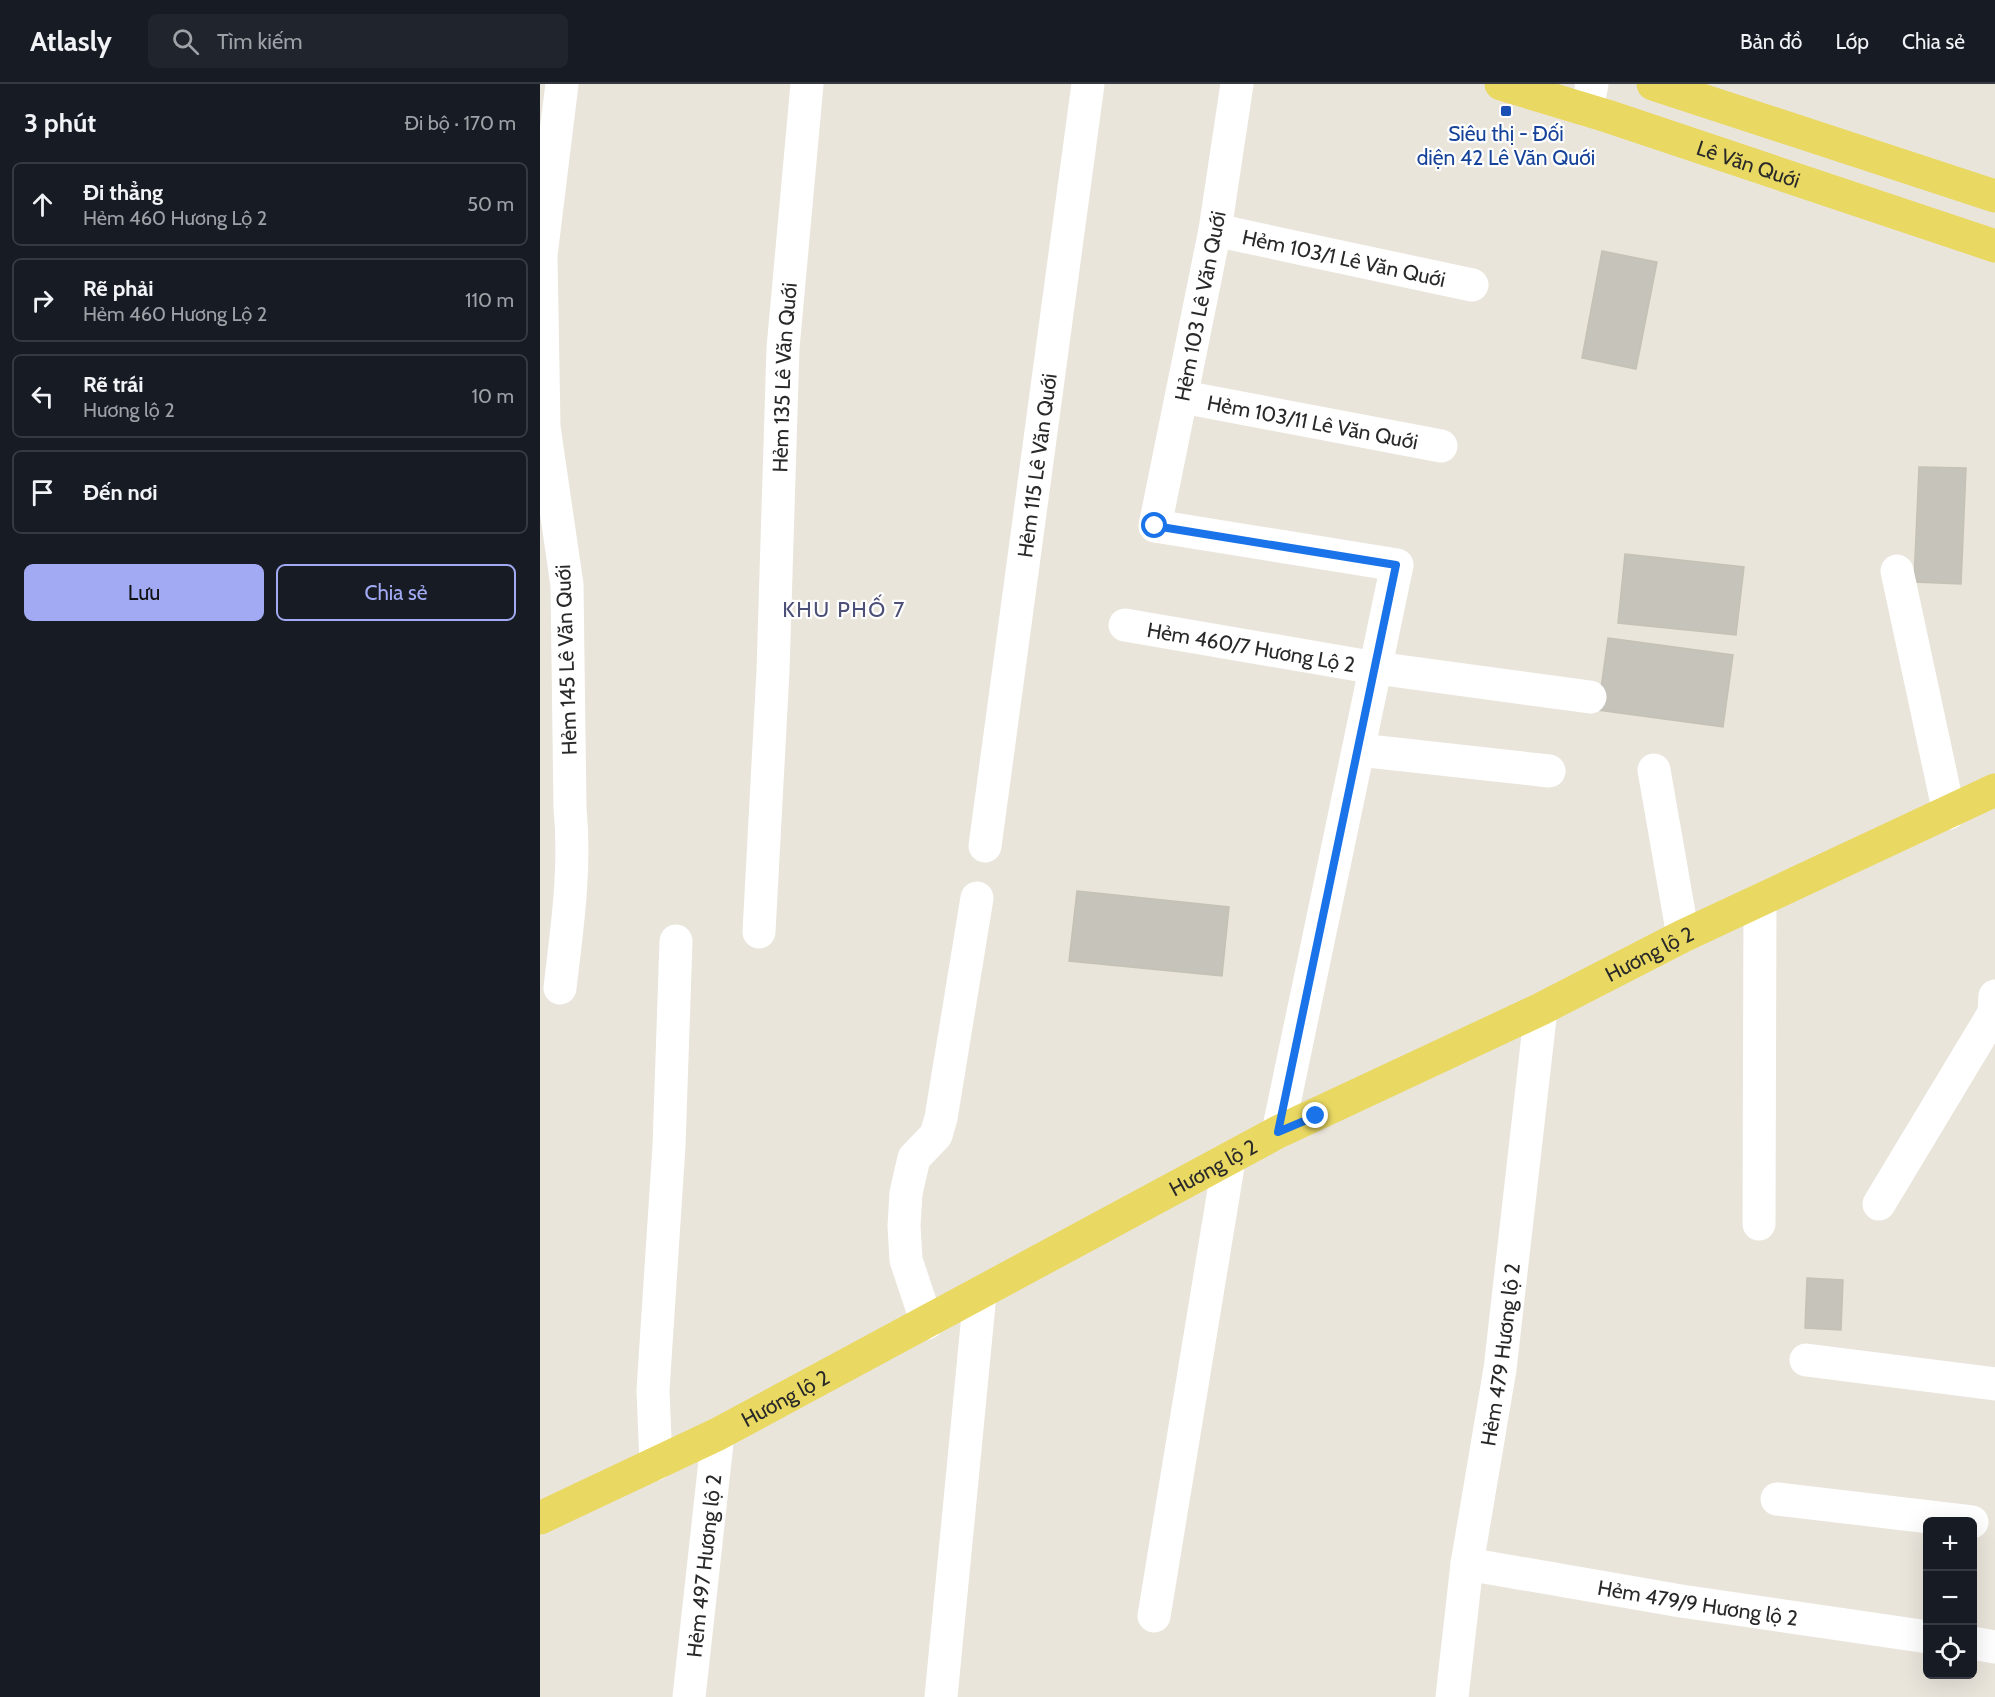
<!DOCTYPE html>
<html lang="vi">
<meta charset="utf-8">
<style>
:root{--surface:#171b24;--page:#20242c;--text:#f1f3f6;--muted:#9ea1a6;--line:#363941;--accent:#a2aaf3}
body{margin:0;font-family:Cabin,sans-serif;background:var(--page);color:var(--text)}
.controls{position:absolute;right:18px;bottom:18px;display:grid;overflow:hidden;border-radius:9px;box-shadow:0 6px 24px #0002}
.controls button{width:54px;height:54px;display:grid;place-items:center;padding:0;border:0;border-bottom:2px solid var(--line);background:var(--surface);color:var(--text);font:30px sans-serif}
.stop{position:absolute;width:18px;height:18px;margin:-14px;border:4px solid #1a73e8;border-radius:50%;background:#fff}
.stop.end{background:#1a73e8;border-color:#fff;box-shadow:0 2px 6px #0008}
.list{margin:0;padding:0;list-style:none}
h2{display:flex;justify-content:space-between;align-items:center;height:78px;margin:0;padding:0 24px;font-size:26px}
h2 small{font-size:20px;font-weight:400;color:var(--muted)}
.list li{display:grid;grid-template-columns:39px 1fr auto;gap:18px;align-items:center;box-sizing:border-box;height:84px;margin:0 12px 12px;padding:0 12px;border:2px solid var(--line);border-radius:9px}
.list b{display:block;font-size:22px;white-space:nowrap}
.list p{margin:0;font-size:20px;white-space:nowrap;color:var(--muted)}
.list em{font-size:20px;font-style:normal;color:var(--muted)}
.actions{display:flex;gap:12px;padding:18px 24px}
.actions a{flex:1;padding:14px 0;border:2px solid var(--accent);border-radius:9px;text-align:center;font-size:21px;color:var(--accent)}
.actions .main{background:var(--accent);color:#111}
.icon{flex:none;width:33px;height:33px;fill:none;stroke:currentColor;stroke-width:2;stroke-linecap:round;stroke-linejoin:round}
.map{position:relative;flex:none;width:1455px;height:1613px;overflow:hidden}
header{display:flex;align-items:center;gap:36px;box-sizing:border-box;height:84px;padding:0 30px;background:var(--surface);border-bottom:2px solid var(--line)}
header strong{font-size:28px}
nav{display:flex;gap:33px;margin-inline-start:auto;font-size:21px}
.search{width:420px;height:54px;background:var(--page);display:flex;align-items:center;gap:15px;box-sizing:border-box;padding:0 21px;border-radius:9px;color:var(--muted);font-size:22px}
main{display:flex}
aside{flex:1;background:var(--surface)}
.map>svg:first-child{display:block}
.building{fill:#c6c3ba;stroke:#c5c1b5;stroke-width:1.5}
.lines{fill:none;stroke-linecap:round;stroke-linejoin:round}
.minor{stroke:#fff;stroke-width:33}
.major{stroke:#e9d862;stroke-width:33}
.route{stroke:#1a73e8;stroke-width:8}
.transit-dot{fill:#1a4fb4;stroke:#fff;stroke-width:2}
.labels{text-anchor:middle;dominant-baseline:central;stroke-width:4.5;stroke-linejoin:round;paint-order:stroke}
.transit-label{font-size:21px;fill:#164399;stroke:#fff}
.street-label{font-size:21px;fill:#292929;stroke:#fff}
.neighbourhood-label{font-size:22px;letter-spacing:1.5px;fill:#4c4f77;stroke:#fff}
</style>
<header>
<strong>Atlasly</strong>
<div class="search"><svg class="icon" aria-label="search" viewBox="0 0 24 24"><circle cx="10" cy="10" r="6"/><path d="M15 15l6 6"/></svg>Tìm kiếm</div>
<nav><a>Bản đồ</a><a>Lớp</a><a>Chia sẻ</a></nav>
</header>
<main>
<aside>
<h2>3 phút<small>Đi bộ · 170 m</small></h2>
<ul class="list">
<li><svg class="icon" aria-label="ahead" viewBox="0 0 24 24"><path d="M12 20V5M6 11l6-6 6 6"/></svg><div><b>Đi thẳng</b><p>Hẻm 460 Hương Lộ 2</p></div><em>50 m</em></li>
<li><svg class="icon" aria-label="right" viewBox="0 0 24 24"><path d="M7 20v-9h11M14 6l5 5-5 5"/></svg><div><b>Rẽ phải</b><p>Hẻm 460 Hương Lộ 2</p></div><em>110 m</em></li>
<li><svg class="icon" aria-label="left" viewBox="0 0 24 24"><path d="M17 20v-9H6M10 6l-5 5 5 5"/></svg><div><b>Rẽ trái</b><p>Hương lộ 2</p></div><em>10 m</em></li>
<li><svg class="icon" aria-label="arrive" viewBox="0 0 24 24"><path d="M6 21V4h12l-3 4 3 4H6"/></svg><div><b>Đến nơi</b></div></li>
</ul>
<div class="actions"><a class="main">Lưu</a><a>Chia sẻ</a></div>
</aside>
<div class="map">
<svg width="1455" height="1613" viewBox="0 0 1455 1613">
<rect width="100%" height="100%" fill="#eae5db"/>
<g class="building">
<polygon points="1062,167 1117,178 1096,285 1042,274"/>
<polygon points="1379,383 1426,384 1421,500 1374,498"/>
<polygon points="1085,470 1204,483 1196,551 1078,539"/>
<polygon points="1068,554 1193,571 1183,643 1058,626"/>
<polygon points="537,807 689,823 682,892 529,877"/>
<polygon points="1267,1194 1303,1196 1301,1246 1265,1244"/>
</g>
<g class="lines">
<g class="minor">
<polyline points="697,0 675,146 615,442 857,481 738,1048"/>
<polyline points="1047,26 1052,0"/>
<path id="s1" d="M675 146 932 201"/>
<path id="s2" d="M643 313 901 362"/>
<polyline points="1357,487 1409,729"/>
<path id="s3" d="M585 541 836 584 1050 613"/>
<polyline points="819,666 1009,687"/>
<polyline points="1114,686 1143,852"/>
<path id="s4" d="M445 762 548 0"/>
<path id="s5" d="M219 848 233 587 243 264 267 0"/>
<path d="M20 904C27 844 36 785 30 724L27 501 4 343 1 171 22 0"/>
<polyline points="1339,1120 1454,929 1455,912"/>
<polyline points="1219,1140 1220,817"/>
<polyline points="387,1239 366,1176 364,1142 366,1109 374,1074 396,1051 401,1034 437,814"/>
<polyline points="1266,1276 1455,1300"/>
<polyline points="116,1380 113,1306 129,1062 136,857"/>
<polyline points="1237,1415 1432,1438"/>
<path id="s6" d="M927 1480 1141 1517 1388 1553"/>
<polyline points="614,1532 689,1076"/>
<polyline points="1432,1559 1455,1563"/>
<path id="s7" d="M149 1613 178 1350"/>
<polyline points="401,1613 440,1210"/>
<path id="s8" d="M912 1613 927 1480 960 1285 1001 925"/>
</g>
<g class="major">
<path id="s9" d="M961 0 1067 32 1455 162"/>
<polyline points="1113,0 1455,112"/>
<path id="s10" d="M0 1434 178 1350 738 1048 1001 925 1143 852 1455 706"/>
</g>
</g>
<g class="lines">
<polyline class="route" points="615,442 856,481 738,1048 776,1032"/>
</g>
<rect class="transit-dot" x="960" y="21" width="12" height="12" rx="3"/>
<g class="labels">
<g class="transit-label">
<text x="966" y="49">Siêu thị - Đối<tspan x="966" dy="24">diện 42 Lê Văn Quới</tspan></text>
</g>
<g class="street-label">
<text stroke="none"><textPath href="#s9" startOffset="260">Lê Văn Quới</textPath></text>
<text stroke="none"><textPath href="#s1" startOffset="132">Hẻm 103/1 Lê Văn Quới</textPath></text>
<text transform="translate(660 222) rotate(-79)">Hẻm 103 Lê Văn Quới</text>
<text stroke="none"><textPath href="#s5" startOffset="555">Hẻm 135 Lê Văn Quới</textPath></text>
<text stroke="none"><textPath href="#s2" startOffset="132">Hẻm 103/11 Lê Văn Quới</textPath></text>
<text stroke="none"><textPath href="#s4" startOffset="384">Hẻm 115 Lê Văn Quới</textPath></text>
<text stroke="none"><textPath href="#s3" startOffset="128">Hẻm 460/7 Hương Lộ 2</textPath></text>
<text transform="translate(26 576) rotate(-92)">Hẻm 145 Lê Văn Quới</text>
<text stroke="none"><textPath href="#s10" startOffset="1245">Hương lộ 2</textPath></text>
<text stroke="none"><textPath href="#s10" startOffset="759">Hương lộ 2</textPath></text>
<text stroke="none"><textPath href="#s8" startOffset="346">Hẻm 479 Hương lộ 2</textPath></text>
<text stroke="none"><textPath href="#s10" startOffset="273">Hương lộ 2</textPath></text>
<text stroke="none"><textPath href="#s7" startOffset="132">Hẻm 497 Hương lộ 2</textPath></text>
<text stroke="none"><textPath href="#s6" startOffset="234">Hẻm 479/9 Hương lộ 2</textPath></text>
</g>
<g class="neighbourhood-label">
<text x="304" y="525">KHU PHỐ 7</text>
</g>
</g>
</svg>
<div class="controls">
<button>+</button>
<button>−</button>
<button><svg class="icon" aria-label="locate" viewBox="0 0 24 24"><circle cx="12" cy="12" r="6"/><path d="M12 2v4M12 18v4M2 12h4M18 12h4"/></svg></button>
</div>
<div class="stop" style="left:615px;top:442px"></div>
<div class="stop end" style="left:776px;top:1032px"></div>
</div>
</main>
